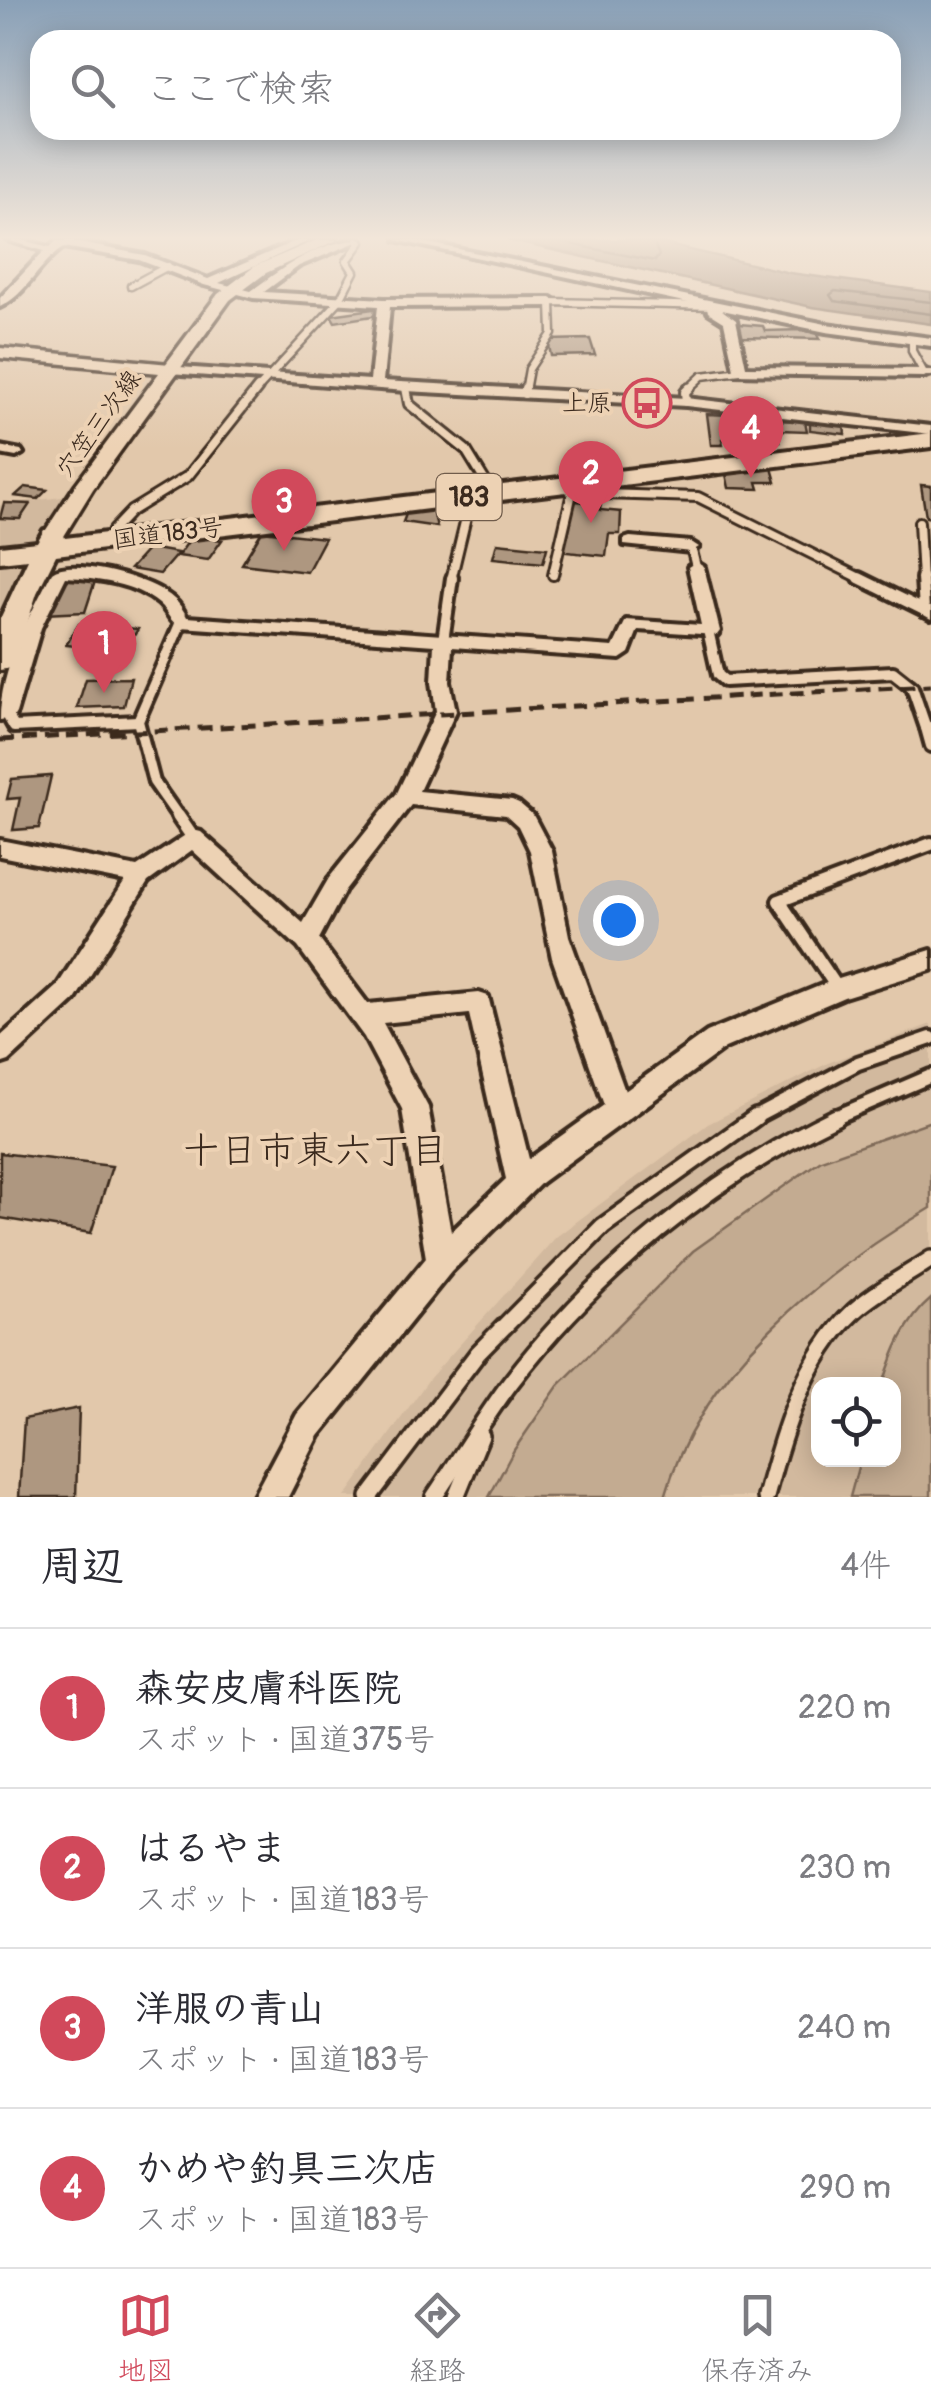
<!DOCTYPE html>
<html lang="ja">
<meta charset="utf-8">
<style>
:root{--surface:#fff;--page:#f7f7f7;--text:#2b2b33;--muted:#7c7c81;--line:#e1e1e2;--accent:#d1495b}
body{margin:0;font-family:Pangolin,"Klee One",sans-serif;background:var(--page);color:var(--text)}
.controls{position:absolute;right:30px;bottom:30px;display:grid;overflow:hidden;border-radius:20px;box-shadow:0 5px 25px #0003}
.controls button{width:90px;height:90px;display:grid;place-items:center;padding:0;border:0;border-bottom:2px solid var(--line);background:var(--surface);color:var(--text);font:50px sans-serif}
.you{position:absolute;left:618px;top:920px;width:35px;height:35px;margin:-25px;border:8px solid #fff;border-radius:50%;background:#1a73e8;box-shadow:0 0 0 15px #1a73e833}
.badge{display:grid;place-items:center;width:65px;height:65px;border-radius:50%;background:var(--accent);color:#fff;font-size:32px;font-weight:700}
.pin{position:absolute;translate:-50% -82px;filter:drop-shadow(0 2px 5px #0008)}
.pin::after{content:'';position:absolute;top:52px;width:35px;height:30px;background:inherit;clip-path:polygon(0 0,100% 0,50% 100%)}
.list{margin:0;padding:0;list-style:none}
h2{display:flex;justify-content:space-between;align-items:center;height:130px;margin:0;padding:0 40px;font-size:42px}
h2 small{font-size:32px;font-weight:400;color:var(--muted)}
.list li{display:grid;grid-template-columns:65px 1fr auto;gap:30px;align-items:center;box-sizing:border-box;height:160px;padding:0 40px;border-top:2px solid var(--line)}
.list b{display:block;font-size:38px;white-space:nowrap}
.list p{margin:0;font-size:32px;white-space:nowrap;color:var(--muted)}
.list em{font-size:32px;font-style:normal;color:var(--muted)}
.icon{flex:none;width:55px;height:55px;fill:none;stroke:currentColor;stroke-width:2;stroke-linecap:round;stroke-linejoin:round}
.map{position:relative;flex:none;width:931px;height:1497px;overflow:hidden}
.search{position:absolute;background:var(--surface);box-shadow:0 5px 25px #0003;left:30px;right:30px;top:30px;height:110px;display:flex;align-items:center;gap:25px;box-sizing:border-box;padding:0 35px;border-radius:30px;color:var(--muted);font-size:38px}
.sheet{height:770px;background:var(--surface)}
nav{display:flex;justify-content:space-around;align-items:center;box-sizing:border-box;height:140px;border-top:2px solid var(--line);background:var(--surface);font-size:28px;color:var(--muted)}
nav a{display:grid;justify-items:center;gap:5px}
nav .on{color:var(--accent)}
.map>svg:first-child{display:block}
.built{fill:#d2b99e;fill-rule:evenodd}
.green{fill:#c3ab91;stroke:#7f6a58;stroke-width:2.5}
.water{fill:#9a836d;stroke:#745f4d;stroke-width:2.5}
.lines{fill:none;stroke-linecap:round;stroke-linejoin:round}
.shore{stroke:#614e3e;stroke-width:2.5}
.building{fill:#ae9780;stroke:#3b2a1e;stroke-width:2.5}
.service-far4-casing{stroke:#3b2a1e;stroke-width:11}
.service-far3-casing{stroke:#3b2a1e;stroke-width:14}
.service-far2-casing{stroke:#3b2a1e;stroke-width:18}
.service-far1-casing{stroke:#3b2a1e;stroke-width:20}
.service-casing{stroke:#3b2a1e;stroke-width:22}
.minor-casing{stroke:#3b2a1e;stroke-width:8}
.tertiary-casing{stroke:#3b2a1e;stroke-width:7}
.secondary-casing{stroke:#3b2a1e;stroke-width:7}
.trunk-casing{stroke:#3b2a1e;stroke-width:8}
.service-far4{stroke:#edd2b4;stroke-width:6}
.service-far3{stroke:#edd2b4;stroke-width:8}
.service-far2{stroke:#edd2b4;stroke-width:10}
.service-far1{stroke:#edd2b4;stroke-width:12}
.service{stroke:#edd2b4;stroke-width:15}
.minor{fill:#edd2b4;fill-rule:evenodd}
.tertiary{fill:#edd2b4;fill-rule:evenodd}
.secondary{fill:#edd2b4;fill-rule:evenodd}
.trunk{fill:#edd2b4;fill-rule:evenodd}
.rail{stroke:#3b2a1e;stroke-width:5;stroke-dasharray:14 8;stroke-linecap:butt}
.labels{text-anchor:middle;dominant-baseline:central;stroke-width:8;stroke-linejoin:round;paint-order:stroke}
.far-poi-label{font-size:25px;fill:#3b2a1e;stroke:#edd2b4;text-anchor:end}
.far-street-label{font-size:25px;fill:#3b2a1e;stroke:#edd2b4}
.shield{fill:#edd2b4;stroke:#705c4b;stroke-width:2.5}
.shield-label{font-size:28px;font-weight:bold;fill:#3b2a1e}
.near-neighbourhood-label{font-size:38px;fill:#3b2a1e;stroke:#edd2b4}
</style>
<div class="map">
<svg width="931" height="1497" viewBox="0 0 931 1497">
<rect width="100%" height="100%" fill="#e2c8ab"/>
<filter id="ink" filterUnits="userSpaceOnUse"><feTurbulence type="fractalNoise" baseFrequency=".01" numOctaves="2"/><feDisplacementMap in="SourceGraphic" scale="20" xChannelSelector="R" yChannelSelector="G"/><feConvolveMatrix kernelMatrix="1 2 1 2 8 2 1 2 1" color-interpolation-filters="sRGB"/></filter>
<g filter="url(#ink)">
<g class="built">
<polygon points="77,495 0,646 0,505"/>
<path d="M931 1024V1497H345L429 1379 556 1237 708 1124 828 1063ZM818 1384H894V1460H818Z"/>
</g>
<g class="green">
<path d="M931 1121V1208C824 1271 699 1372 665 1497H489L514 1450 558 1386 693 1251 821 1160Z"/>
<path d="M931 1299V1497H850L860 1460H894V1384H883C893 1353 905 1321 931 1299Z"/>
</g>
<polygon class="water" points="507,240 647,240 790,273 931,292 931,324 812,307"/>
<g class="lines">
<g class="shore">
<polyline points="550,240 655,261 659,255 652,240"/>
<polyline points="931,302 835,291 830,295 834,301 931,314"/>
</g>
</g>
<g class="building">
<polygon points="380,308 385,314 335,322 331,315"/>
<polygon points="739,324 763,326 765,331 802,330 818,334 820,339 741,337"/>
<polygon points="590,339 595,355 551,356 548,340"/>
<polygon points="707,414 774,417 780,441 722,439 723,445 711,445"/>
<polygon points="778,420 805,421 807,431 780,430"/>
<polygon points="810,422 844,425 845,434 810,430"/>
<polygon points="744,468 772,468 776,482 757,482 759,489 729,488 726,474"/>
<polygon points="921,485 931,486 931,518 926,517"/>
<polygon points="25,487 47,490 38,499 15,496"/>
<polygon points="574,501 601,503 600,510 621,512 620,534 609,534 606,556 556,551 565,507 573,508"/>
<polygon points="4,503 30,504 20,519 0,518"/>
<polygon points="432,507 437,527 403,522 408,509"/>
<polygon points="262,531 325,538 307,572 242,564"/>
<polygon points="192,536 222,540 208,560 178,556"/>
<polygon points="497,543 547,548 543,563 493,558"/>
<polygon points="149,548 178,553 160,574 130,569"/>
<polygon points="96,578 85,612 45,614 55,580"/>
<polygon points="79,624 138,629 125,651 66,645"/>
<polygon points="131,678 124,706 77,708 86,679"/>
<polygon points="51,776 39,828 13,830 20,798 7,799 12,779"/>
<polygon points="0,1153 112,1166 91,1233 0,1218"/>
<polygon points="79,1408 76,1497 19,1497 24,1419"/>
</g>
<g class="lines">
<g class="service-far4-casing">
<g id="service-far4">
<polyline points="131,286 168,266"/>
<polyline points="912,340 912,351 924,373 931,373"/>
<polyline points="406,387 407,391"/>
<polyline points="256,391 339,301 354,272 347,261 361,242 357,240"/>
<polyline points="525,391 529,369 552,334 551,302 715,306"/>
<polyline points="686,391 702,376 740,371"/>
</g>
</g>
<g class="service-far3-casing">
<g id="service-far3">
<polyline points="406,388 409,404 466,450 493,494"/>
<polyline points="524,394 525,388"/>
<polyline points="686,402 685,392 689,388"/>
<polyline points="566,486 572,493 698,497 864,580"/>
<polyline points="919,522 922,580"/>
<polyline points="113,530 131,511 188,476 258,388"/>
<polyline points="691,547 696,567"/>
<polyline points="553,575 572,493"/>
<polyline points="451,580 471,497"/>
</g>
</g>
<g class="service-far2-casing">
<g id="service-far2">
<polyline points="859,578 924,610"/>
<polyline points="922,578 924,610"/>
<polyline points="708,630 718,675 725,681 893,672 912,687 926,728"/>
<polyline points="443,641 452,578"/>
<polyline points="6,713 14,727 138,721"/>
<polyline points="930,727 926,728 931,746"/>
<polyline points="180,819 154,782 138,721 181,622"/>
</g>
</g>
<g class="service-far1-casing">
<g id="service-far1">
<polyline points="178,816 193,838"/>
<polyline points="838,989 779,901 931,844"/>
<polyline points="752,1119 858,1063 931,1038"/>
<polyline points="831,1119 931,1076"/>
</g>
</g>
<g class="service-casing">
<g id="service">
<polyline points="369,1497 478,1353 603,1226 756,1117"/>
<path d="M434 1497C460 1459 483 1419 511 1382 595 1272 712 1177 836 1117"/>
<polyline points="456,1497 481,1436"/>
<path d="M766 1497C783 1432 804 1358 854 1311 877 1290 906 1276 931 1259"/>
</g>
</g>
<g class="minor-casing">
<g id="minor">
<path d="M7 240H23L50 247 56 241 75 240 74 242 145 255 208 279 298 240H311L219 283 251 291C282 268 320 240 361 240L299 266 264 292 384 299 551 298 557 302 551 306 390 307 383 381 686 398 931 426V434L686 406 406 391 170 373 165 372V366L370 380 378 306 253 298 204 285 139 260 64 247C39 263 27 294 0 307V298L44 251Z"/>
<polygon points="396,240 414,240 826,324 931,338 931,346 826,332 722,310 736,320 746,367 924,369 931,373 924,377 735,374 724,322 708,312 707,307"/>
<polygon points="0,446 21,450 23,453 16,457 0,454"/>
<polygon points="630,537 691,542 699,547 691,552 624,545 624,539"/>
<path d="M696 562 704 567 720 631 717 635 638 630 629 653 620 659 452 647 450 682 456 711 419 791 512 800 519 803 533 815 552 851 569 936 625 1091 707 1032 829 982 931 950V970L844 997 725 1048 542 1182 451 1272 319 1436 288 1497H253L297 1414 426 1258 402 1109 364 1037 298 947 192 850 148 882 75 1000 9 1061 0 1064V1037L57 986 125 881 0 856V840L137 867 193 830 201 832 303 923 329 878 397 793 436 711 432 682 434 645 181 627C170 623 168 612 159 604 134 583 98 579 66 577L41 628 16 713 13 718 0 720C0 669 29 617 52 572 72 557 146 578 166 593 176 599 182 607 187 617L613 647 626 620 701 625 688 567ZM411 805 506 815 518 826 530 851 552 958 604 1105 529 1159 488 996 479 993 368 1004 319 939 345 890ZM469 1014 506 1179 451 1232 428 1107 383 1023Z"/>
<polygon points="924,605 931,607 931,619 915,610"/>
</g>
</g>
<g class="tertiary-casing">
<polygon id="tertiary" points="0,348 170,364 178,369 170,374 0,358"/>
</g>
<g class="secondary-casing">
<polygon id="secondary" points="317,240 337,240 266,273 230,300 93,489 61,541 45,541 42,536 76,484 218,294 255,266"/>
</g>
<g class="trunk-casing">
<polygon id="trunk" points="931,433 931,447 56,555 37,593 15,661 11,668 0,670 0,619 28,559 0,562 0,546 37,542 44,530 62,530 65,538"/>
</g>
<use href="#service-far4" class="service-far4"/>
<use href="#service-far3" class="service-far3"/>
<use href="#service-far2" class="service-far2"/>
<use href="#service-far1" class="service-far1"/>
<use href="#service" class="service"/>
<use href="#minor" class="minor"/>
<use href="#tertiary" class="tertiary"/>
<use href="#secondary" class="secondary"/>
<use href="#trunk" class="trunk"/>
<polyline class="rail" points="0,740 931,685"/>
</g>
</g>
<linearGradient id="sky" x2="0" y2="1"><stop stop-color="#89a0b7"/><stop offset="0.53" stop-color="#f2e6d9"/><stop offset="1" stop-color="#f2e6d9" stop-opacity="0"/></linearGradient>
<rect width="931" height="449" fill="url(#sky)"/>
<defs>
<g id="bus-ring" transform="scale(2.5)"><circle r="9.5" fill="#edd2b4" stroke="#d1495b" stroke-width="1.5"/><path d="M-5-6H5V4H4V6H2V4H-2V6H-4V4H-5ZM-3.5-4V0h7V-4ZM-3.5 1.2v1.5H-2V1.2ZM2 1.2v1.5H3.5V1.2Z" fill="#d1495b"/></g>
</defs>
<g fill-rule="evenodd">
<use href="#bus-ring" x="647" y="403"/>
</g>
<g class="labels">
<g class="far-poi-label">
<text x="612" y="403">上原</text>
</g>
<g class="far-street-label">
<text transform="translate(99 424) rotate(-54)">穴笠三次線</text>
<text transform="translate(168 534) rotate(-7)">国道183号</text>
</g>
<rect class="shield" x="436.5" y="474" width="65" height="46" rx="8"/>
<g class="shield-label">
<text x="469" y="497">183</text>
</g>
<g class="near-neighbourhood-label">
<text x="315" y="1151">十日市東六丁目</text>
</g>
</g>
</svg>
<div class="controls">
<button><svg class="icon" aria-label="locate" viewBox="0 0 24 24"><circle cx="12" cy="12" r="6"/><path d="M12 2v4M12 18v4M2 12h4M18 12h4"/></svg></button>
</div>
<div class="you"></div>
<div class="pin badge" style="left:104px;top:693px">1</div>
<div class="pin badge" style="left:591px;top:523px">2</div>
<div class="pin badge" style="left:284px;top:551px">3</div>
<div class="pin badge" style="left:751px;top:478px">4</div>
<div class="search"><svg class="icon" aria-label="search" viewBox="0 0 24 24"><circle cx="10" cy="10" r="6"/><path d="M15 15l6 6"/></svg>ここで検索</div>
</div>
<section class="sheet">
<h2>周辺<small>4件</small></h2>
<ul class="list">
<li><span class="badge">1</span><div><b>森安皮膚科医院</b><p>スポット · 国道375号</p></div><em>220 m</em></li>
<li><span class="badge">2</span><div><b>はるやま</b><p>スポット · 国道183号</p></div><em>230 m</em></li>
<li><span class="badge">3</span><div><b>洋服の青山</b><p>スポット · 国道183号</p></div><em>240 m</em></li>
<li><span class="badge">4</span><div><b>かめや釣具三次店</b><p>スポット · 国道183号</p></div><em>290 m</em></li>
</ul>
</section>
<nav>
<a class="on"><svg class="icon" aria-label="map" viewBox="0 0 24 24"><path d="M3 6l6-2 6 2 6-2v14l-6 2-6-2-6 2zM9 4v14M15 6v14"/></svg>地図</a>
<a><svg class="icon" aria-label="directions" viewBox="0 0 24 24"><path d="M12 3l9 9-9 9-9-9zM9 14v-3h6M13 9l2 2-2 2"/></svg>経路</a>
<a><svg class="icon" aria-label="saved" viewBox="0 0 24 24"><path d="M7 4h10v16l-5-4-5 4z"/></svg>保存済み</a>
</nav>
